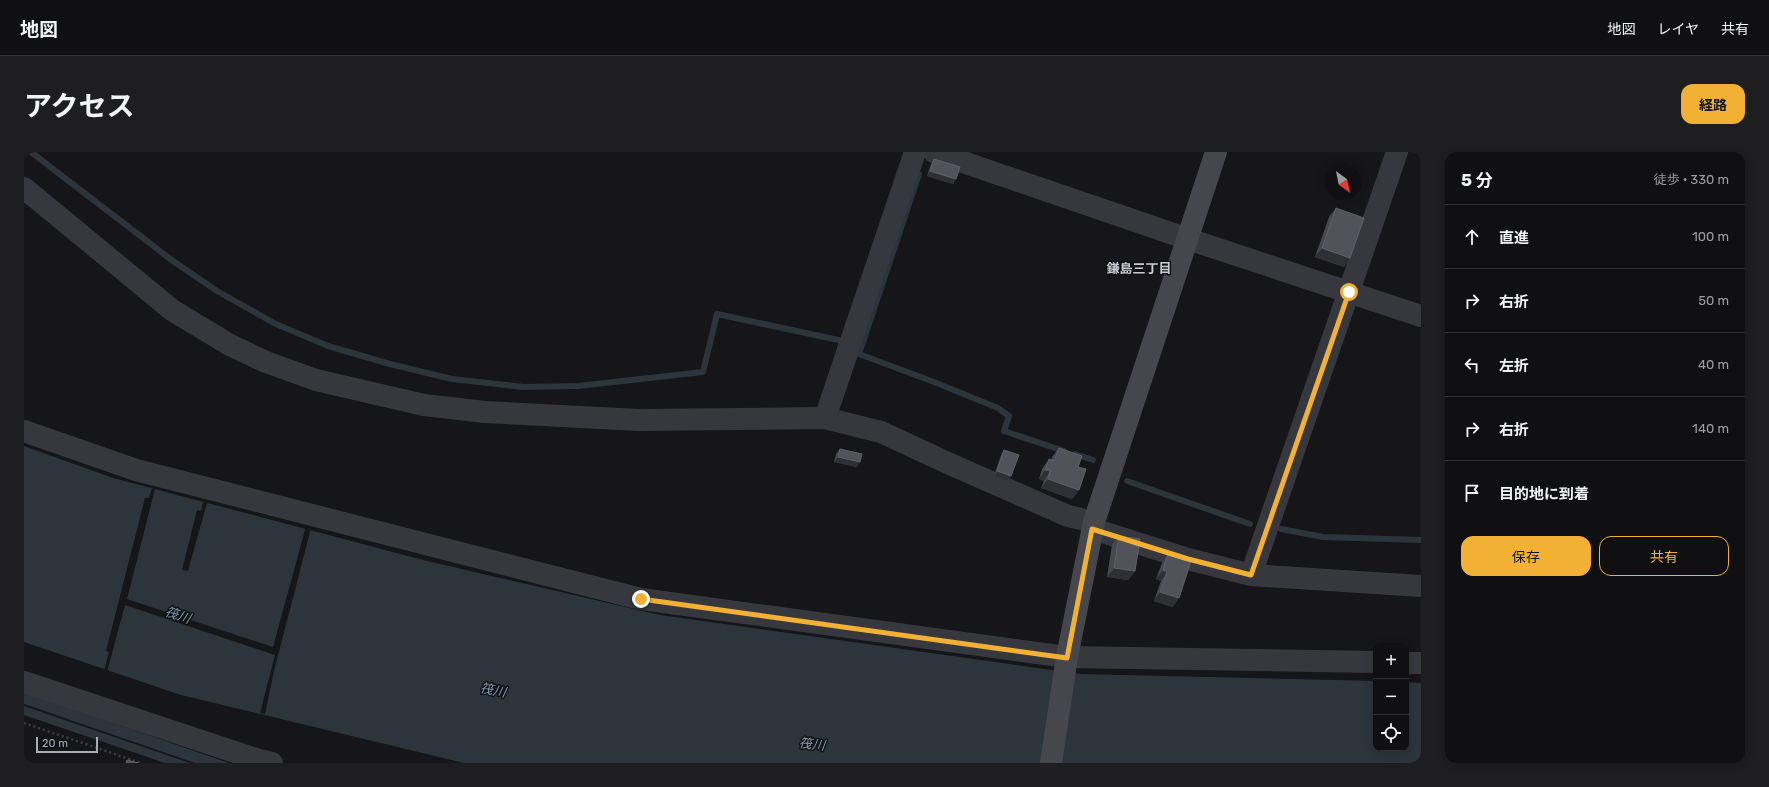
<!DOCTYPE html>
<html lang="ja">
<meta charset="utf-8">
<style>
:root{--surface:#101012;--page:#1e1e20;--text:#f1f3f6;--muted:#9c9d9f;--line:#303032;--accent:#f2b134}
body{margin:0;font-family:Rubik,"Noto Sans JP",sans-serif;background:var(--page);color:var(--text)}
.controls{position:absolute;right:12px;bottom:12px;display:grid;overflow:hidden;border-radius:8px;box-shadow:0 2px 10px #0003}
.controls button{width:36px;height:36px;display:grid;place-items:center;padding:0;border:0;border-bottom:1px solid var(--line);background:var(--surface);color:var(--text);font:20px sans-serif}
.compass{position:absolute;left:1301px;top:12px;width:36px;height:36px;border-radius:50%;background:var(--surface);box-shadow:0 2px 10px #0003;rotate:147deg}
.scale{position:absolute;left:12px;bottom:10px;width:62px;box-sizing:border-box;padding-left:4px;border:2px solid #a8adb8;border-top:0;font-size:11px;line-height:14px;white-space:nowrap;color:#a8adb8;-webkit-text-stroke:3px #111113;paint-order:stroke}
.stop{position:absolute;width:12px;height:12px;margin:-9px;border:3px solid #f2b134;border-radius:50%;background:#fff}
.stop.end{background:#f2b134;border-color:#fff;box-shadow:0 1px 4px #0008}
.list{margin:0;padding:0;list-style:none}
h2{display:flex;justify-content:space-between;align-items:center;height:52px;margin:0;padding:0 16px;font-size:17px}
h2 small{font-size:13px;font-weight:400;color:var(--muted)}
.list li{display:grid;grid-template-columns:26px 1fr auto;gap:12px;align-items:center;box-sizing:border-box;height:64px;padding:0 16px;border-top:1px solid var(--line)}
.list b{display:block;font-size:15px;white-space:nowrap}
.list em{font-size:13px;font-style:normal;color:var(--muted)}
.actions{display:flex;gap:8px;padding:12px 16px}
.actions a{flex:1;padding:9px 0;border:1px solid var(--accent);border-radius:12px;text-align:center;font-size:14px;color:var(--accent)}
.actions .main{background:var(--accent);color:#111}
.icon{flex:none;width:22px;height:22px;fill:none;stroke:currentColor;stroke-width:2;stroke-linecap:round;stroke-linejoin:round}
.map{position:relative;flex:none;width:1397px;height:611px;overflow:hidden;border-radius:12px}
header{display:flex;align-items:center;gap:24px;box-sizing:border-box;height:56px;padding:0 20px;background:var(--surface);border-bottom:1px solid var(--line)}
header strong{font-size:19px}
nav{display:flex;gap:22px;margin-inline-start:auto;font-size:14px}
.intro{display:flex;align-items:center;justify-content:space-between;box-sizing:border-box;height:96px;padding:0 24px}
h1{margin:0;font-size:28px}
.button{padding:10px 18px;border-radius:12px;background:var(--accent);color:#111;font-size:14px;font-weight:700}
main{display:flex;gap:24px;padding:0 24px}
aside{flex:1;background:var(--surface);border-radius:12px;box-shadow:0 2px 10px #0003}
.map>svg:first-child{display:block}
.water{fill:#2c353c}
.pier{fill:#161618}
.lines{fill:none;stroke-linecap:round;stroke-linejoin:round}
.stream{stroke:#2c353c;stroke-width:6}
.path{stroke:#3d3f44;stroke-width:2.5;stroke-dasharray:2 3;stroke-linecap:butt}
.street{stroke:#37383d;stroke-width:22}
.secondary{stroke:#45474d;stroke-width:22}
.wall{fill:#47494d}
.shaded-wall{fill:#2f3033}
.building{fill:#525359;stroke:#5f6168}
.route{stroke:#f2b134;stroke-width:5}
.labels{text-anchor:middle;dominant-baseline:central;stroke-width:3;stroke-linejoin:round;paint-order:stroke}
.neighbourhood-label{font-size:13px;font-weight:bold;fill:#c9ccd4;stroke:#111113}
.water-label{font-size:13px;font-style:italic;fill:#7f9bb3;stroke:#111113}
</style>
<header>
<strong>地図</strong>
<nav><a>地図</a><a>レイヤ</a><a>共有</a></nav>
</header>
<div class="intro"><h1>アクセス</h1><a class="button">経路</a></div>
<main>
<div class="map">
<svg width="1397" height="611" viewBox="0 0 1397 611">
<rect width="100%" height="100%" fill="#161618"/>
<g class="water">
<polygon points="0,294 89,326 399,408 636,463 1056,522 1352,529 1352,596 1382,596 1382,530 1397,531 1397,611 440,611 157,543 0,490"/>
<polygon points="0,540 205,611 171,611 0,552"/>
<polygon points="0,554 166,611 141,611 0,563"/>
</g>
<g class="pier">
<polygon points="128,336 131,337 103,447 249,495 282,374 287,376 250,519 241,562 236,561 251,503 101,453 83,520 80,519 85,500 82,499 121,346 125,346"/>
<polygon points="179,350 183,351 164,419 158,418 173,358 177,359"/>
</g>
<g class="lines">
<g class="stream">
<polyline points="7,0 149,109 193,139 252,172 304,194 366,212 428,227 499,235 554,234 679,220 693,162 819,189"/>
<polyline points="895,22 835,202 910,230 974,256 985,264 980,279 1040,299"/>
<polyline points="1051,302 1069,308"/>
<polyline points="1103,329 1226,372"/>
<polyline points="1257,377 1299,385 1397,388"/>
</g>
<polyline class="path" points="0,571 117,611"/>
<g class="street">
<polyline points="910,0 1164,87 1397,164"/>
<polyline points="0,36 148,158 206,193 242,210 292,228 400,253 461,260 615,268 801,266 857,280 926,312 1044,364 1070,370"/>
<polyline points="801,266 891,0"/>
<polyline points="0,279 112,318 617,447 1043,505 1352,510"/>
<polyline points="1069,377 1164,407 1227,423 1397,434"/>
<polyline points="1227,423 1373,0"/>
<polyline points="1382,511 1397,511"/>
<polyline points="0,530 235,608 248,611"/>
</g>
<polyline class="secondary" points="1027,611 1043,505 1070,370 1192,0"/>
</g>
<g class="wall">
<polygon points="910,7 932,27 929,32 903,24 907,12"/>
<polygon points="1312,56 1326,106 1320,115 1291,105 1305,65"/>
<polygon points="1035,296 1054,315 1055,338 1048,347 1017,336 1020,329 1015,327 1018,317 1025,307 1027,308 1028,305"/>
<polygon points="816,297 833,315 810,310 812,302"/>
<polygon points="980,298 984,329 970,324 977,303"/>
<polygon points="1095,384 1111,419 1104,428 1083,425 1088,393"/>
<polygon points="1144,402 1149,455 1130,449 1137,429 1132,427 1138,411"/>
</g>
<g class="shaded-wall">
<polygon points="906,19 932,27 929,32 903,24"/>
<polygon points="1298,96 1326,106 1320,115 1291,105"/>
<polygon points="814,305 836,310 833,315 810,310"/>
<polygon points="1021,318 1026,319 1020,329 1015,327"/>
<polygon points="973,319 987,324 984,329 970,324"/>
<polygon points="1024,327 1055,338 1048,347 1017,336"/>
<polygon points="1090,416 1111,419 1104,428 1083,425"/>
<polygon points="1139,418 1143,420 1137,429 1132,427"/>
<polygon points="1136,440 1155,446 1149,455 1130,449"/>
</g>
<g class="building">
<polygon points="910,7 936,15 932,27 906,19"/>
<polygon points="1312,56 1340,66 1326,106 1298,96"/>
<polygon points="1035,296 1058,304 1054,315 1062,317 1055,338 1024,327 1026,319 1021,318 1025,307 1030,309"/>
<polygon points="816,297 838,302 836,310 814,305"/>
<polygon points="980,298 995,303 987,324 973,319"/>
<polygon points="1095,384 1116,387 1111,419 1090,416"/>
<polygon points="1144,402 1167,409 1155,446 1136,440 1143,420 1139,418"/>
<polygon points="103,608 114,611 102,611"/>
</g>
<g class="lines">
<polyline class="route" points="617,447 1043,506 1068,377 1164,407 1227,423 1325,140"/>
</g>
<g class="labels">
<g class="neighbourhood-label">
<text x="1115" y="116">鎌島三丁目</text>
</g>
<g class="water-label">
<text transform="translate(154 463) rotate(18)">筏川</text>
<text transform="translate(469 538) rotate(11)">筏川</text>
<text transform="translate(788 592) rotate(7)">筏川</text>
</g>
</g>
</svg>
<div class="controls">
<button>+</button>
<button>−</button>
<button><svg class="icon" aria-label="locate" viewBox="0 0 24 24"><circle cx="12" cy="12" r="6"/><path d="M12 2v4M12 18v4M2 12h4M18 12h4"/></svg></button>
</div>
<svg class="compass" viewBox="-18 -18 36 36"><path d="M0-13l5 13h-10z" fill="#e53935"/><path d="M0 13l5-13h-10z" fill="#9c9d9f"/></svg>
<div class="scale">20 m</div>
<div class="stop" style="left:1325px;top:140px"></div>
<div class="stop end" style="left:617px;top:447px"></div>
</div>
<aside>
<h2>5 分<small>徒歩 · 330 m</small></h2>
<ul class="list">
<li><svg class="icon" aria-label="ahead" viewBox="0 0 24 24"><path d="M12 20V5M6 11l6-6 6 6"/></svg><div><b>直進</b></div><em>100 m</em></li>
<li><svg class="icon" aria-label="right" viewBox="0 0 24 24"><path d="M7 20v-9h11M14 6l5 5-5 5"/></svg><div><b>右折</b></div><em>50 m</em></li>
<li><svg class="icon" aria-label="left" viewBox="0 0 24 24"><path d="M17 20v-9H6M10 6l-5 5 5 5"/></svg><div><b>左折</b></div><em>40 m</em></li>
<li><svg class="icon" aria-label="right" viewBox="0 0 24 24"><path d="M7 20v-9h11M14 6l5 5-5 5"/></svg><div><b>右折</b></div><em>140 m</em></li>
<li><svg class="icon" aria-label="arrive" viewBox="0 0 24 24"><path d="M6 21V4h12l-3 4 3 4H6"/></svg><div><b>目的地に到着</b></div></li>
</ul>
<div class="actions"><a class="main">保存</a><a>共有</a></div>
</aside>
</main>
